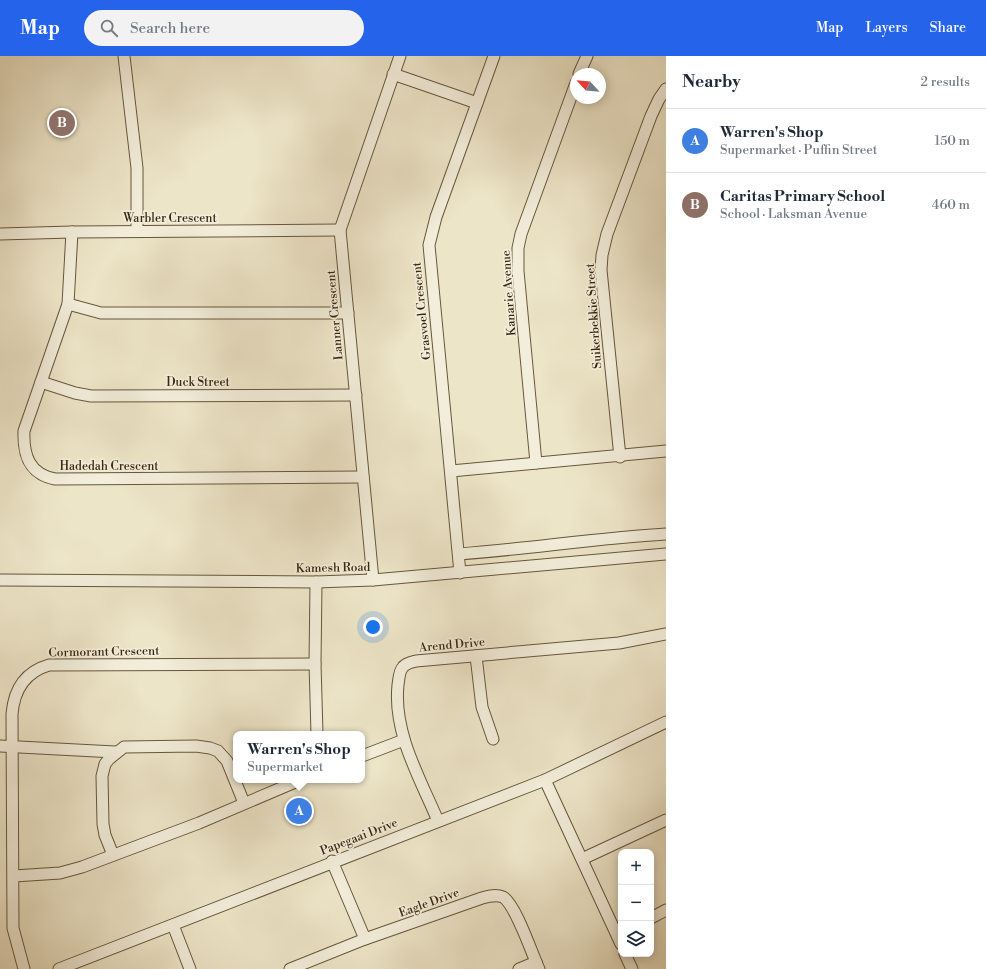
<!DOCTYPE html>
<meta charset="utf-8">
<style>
:root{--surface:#fff;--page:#f2f2f3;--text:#1f2937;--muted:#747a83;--line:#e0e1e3;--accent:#2563eb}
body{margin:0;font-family:"Libre Bodoni",serif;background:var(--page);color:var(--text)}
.controls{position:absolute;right:12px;bottom:12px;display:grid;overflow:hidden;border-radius:8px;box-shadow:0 2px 10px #0003}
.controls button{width:36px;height:36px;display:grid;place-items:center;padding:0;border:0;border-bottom:1px solid var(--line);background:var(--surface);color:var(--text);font:20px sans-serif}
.compass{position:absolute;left:570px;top:12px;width:36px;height:36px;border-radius:50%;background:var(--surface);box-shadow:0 2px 10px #0003;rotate:296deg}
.you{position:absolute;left:373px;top:571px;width:14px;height:14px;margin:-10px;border:3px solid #fff;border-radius:50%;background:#1a73e8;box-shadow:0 0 0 6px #1a73e833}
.badge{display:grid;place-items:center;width:26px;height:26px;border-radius:50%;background:var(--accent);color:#fff;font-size:13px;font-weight:700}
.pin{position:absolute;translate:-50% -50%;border:2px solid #fff;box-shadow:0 1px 4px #0006}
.popup{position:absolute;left:233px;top:675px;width:132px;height:52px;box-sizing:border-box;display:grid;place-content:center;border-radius:8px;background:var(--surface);filter:drop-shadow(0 1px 3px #0005);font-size:13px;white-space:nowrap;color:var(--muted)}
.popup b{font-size:15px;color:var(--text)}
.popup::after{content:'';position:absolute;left:50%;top:100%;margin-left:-8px;border:8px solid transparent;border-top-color:var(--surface)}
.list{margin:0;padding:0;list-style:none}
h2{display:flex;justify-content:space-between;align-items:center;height:52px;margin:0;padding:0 16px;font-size:17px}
h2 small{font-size:13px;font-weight:400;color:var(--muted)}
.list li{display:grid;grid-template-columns:26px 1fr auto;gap:12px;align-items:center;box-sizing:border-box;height:64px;padding:0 16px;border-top:1px solid var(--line)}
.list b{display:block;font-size:15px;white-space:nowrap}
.list p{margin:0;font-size:13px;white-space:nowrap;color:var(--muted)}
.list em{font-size:13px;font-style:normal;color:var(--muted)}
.icon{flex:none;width:22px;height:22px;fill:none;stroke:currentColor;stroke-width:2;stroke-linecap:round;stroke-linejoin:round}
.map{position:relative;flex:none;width:666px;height:913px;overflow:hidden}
header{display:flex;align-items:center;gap:24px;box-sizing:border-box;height:56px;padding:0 20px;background:var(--accent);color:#fff}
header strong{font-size:19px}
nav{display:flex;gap:22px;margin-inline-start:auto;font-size:14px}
.search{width:280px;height:36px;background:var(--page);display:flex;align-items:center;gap:10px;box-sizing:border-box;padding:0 14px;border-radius:22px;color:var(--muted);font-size:15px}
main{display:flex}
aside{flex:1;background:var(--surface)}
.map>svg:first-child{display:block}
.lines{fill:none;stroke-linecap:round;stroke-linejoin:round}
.minor-casing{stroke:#67563d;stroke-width:13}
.minor{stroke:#f3eedb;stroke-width:11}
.labels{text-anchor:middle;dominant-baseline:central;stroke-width:3.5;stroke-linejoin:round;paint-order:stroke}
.street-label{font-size:12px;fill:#3a260f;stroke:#f3eedb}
</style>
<header>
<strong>Map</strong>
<div class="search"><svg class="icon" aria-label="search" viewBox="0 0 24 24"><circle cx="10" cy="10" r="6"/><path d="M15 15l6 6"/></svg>Search here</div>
<nav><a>Map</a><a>Layers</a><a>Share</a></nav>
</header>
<main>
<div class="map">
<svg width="666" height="913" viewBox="0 0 666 913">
<rect width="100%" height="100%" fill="#ede5c8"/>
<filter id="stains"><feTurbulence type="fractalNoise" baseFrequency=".005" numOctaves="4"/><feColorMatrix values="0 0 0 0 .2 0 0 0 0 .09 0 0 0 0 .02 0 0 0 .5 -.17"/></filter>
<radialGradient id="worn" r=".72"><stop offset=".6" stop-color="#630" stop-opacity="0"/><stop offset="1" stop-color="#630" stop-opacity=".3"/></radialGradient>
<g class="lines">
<g class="minor-casing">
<g id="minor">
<polyline points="124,0 137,112 137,175"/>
<polyline points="393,18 477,47"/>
<polyline points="579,18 587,0"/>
<path d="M72 176 68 248 24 375C23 399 29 418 55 423L363 421"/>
<polyline points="0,178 72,176 340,174"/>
<polyline points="68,248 101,257 348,257"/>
<polyline points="41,326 75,337 91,340 356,339"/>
<polyline points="620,401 601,214 602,199 607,178 651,60 659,43 666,33"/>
<polyline points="536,407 518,215 518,192 521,178 576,27"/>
<polyline points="451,415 666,395"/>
<path d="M459 498C528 493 597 482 666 478"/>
<polyline points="460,517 429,189 436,161 494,0"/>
<polyline points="0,524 316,526 373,524 666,498"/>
<polyline points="373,524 340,174 400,0"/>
<polyline points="316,526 315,608 317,678"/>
<polyline points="476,600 482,651 493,683"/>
<polyline points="0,690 115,696"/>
<polyline points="362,700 404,684"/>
<polyline points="545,724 621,888"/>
<path d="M438 765C420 722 393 677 398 629 399 623 399 615 403 611 406 607 412 606 416 605L619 587 666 578"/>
<polyline points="113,799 105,779 103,768 102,720 105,708 109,703 124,691 196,690 210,692 218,695 227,705 244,747"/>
<polyline points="582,803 666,764"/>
<polyline points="332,805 365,883"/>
<polyline points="14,820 60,817 82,811 199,767 300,724"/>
<polyline points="651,862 666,854"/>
<polyline points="173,869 190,913"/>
<polyline points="625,898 632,913"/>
<path d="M24 913 13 872 12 658C14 634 25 616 49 609L315 608"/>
<polyline points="59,913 545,724 666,666"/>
<path d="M290 913 365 883 482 842C489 840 496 838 503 841 516 849 532 898 539 913"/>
<polyline points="519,913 536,906"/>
</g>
</g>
<use href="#minor" class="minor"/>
</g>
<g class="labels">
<g class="street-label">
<text x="170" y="162">Warbler Crescent</text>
<text transform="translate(509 237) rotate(-94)">Kanarie Avenue</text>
<text transform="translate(422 255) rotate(-96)">Grasvoel Crescent</text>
<text transform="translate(335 259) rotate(-95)">Lanner Crescent</text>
<text transform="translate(594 260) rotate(-94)">Suikerbekkie Street</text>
<text x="198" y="326">Duck Street</text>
<text x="109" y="410">Hadedah Crescent</text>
<text transform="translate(333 512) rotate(-1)">Kamesh Road</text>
<text transform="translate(452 589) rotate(-5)">Arend Drive</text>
<text transform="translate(104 596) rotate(-1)">Cormorant Crescent</text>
<text transform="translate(359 781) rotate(-21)">Papegaai Drive</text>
<text transform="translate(429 847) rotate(-20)">Eagle Drive</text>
</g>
</g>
<rect width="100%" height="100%" filter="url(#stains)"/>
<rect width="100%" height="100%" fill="url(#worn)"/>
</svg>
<div class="controls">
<button>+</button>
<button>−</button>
<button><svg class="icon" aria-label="layers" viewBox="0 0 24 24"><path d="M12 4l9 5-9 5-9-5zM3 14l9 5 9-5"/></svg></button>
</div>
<svg class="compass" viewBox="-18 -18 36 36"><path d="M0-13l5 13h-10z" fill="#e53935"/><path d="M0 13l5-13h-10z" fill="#747a83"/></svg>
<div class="you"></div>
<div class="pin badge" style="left:299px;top:755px;background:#3f7fe0">A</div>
<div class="popup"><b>Warren's Shop</b>Supermarket</div>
<div class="pin badge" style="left:62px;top:67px;background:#8d6e63">B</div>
</div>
<aside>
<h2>Nearby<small>2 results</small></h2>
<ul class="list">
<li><span class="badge" style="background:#3f7fe0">A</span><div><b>Warren's Shop</b><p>Supermarket · Puffin Street</p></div><em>150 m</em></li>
<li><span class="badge" style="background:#8d6e63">B</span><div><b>Caritas Primary School</b><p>School · Laksman Avenue</p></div><em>460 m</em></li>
</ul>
</aside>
</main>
